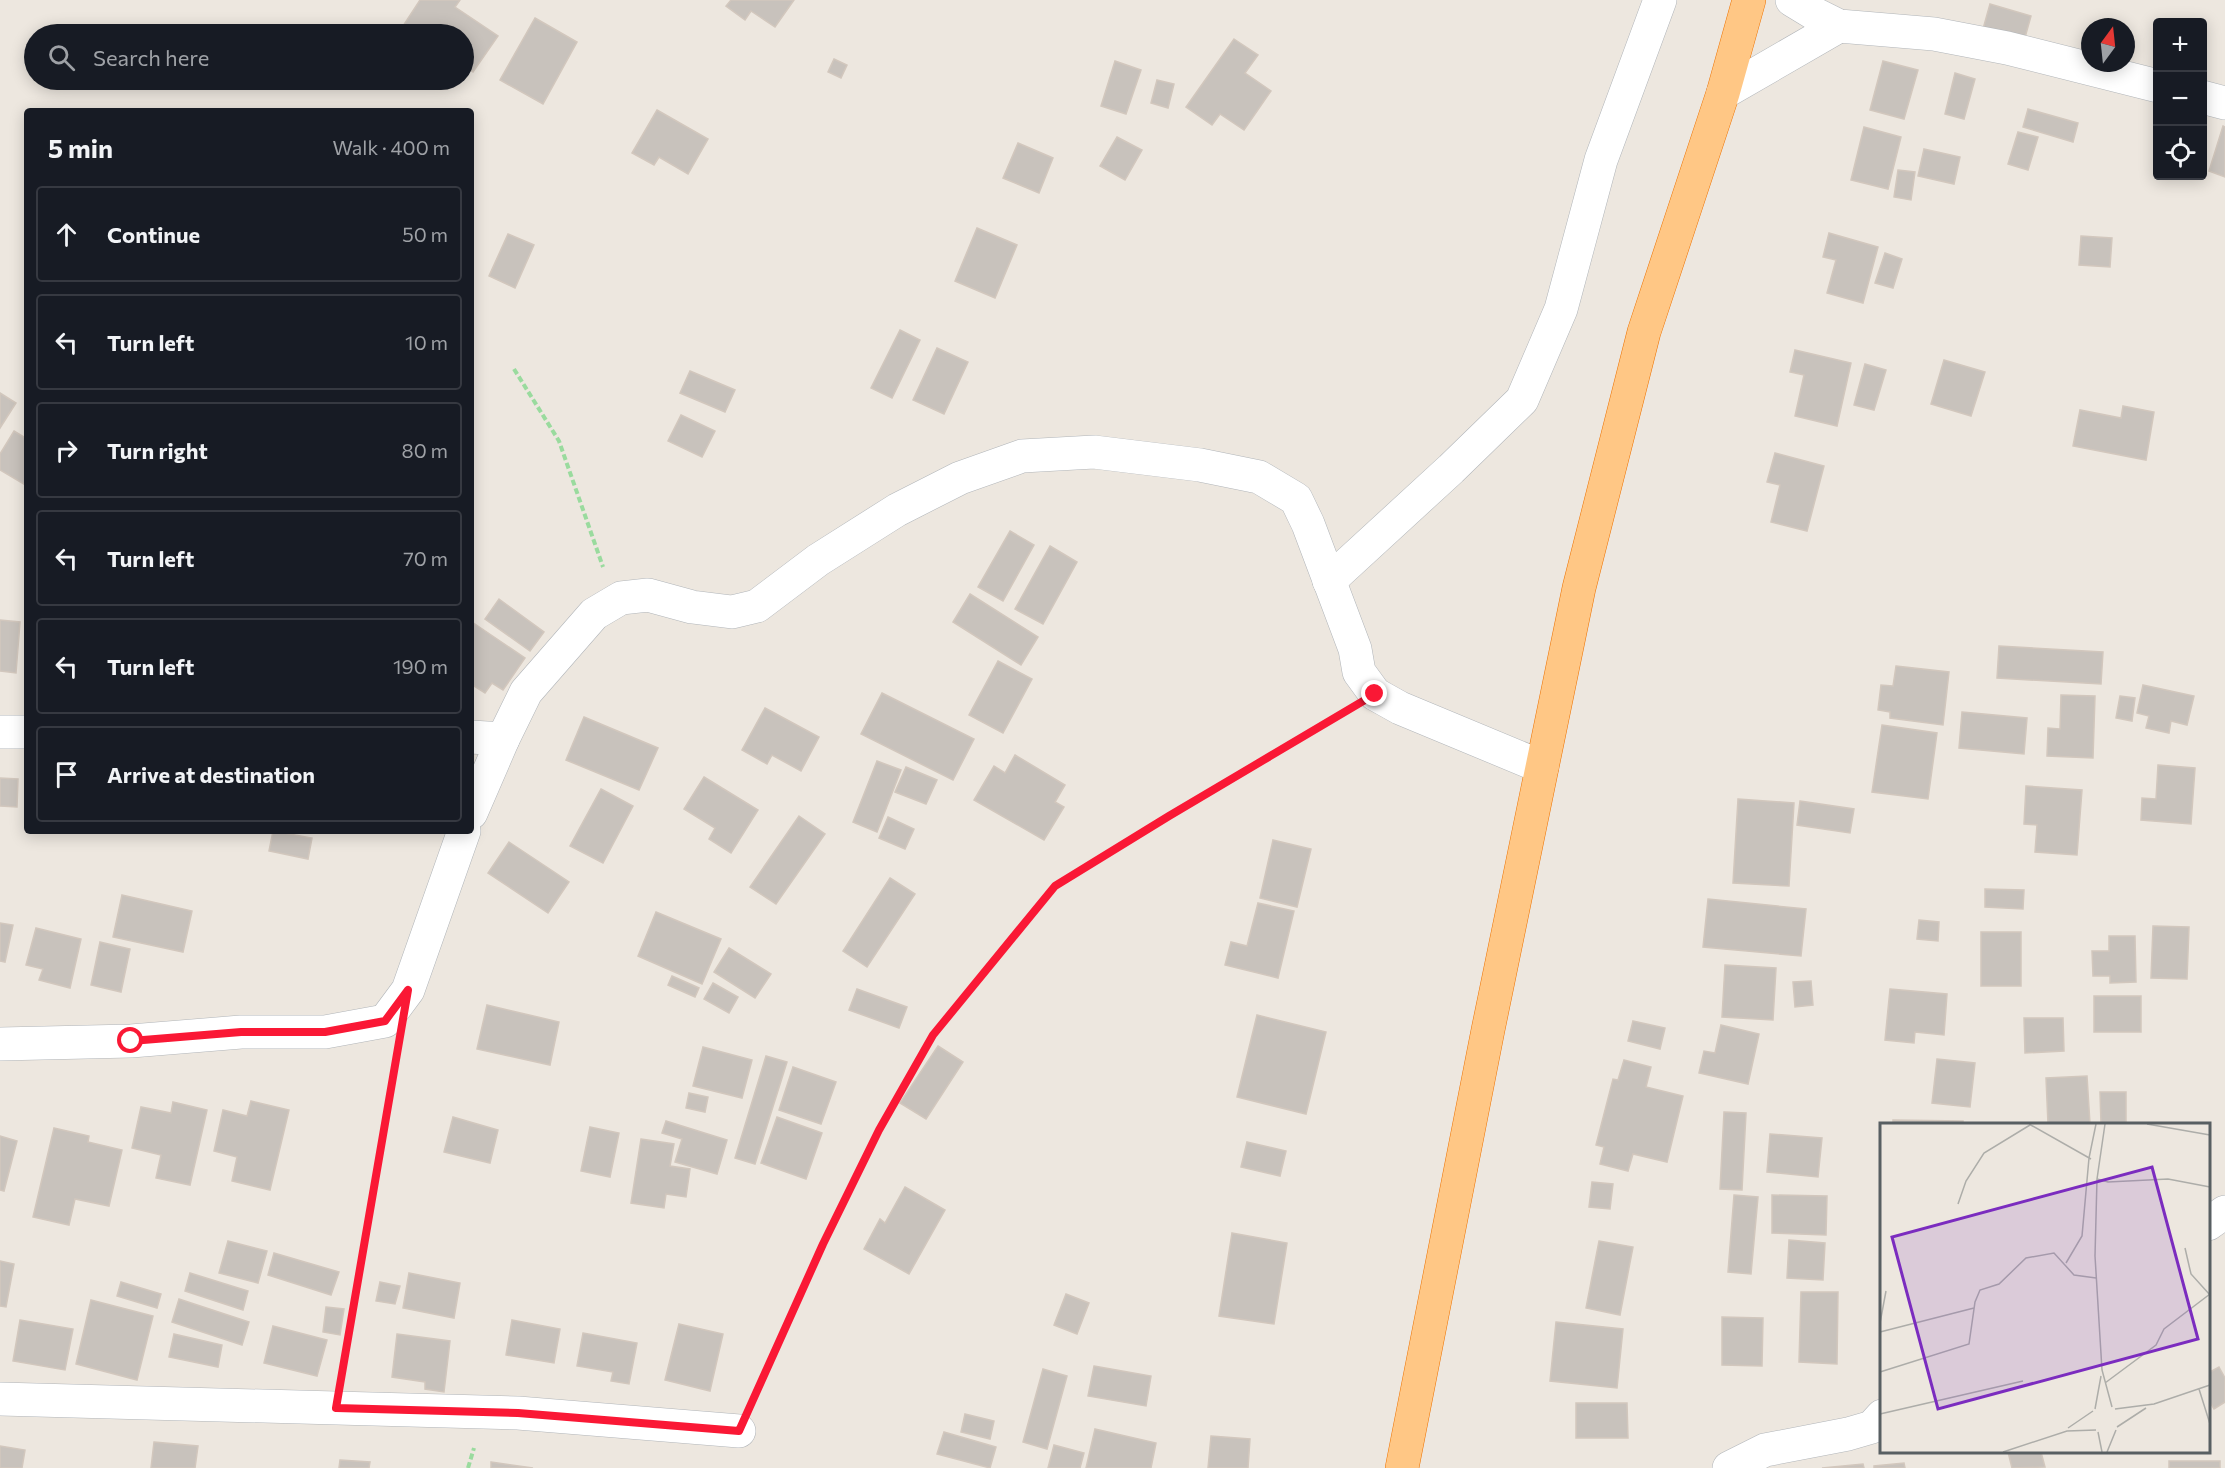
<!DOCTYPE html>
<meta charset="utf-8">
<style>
:root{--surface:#171b24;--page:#20242c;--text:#f1f3f6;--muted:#9ea1a6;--line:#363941}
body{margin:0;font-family:Commissioner,sans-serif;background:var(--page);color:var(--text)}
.controls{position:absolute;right:18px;top:18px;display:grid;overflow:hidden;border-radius:6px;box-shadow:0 3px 15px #0003}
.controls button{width:54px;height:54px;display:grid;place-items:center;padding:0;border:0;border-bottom:2px solid var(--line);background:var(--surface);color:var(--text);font:30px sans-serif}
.compass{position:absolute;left:2081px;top:18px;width:54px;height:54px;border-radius:50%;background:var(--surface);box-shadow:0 3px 15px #0003;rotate:15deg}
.stop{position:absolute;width:18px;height:18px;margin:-14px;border:4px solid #fa1835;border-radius:50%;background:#fff}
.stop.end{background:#fa1835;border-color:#fff;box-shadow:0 2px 6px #0008}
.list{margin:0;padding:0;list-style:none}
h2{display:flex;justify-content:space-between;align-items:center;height:78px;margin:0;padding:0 24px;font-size:26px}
h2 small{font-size:20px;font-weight:400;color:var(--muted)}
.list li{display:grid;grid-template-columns:39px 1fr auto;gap:18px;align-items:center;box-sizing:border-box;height:96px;margin:0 12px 12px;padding:0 12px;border:2px solid var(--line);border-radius:6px}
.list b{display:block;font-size:22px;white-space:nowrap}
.list em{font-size:20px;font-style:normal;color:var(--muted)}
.icon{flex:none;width:33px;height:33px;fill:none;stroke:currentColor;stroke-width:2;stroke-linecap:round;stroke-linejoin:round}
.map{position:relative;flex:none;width:2225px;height:1468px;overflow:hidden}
.search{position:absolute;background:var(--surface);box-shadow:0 3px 15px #0003;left:24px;top:24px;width:450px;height:66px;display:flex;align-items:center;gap:15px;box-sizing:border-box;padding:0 21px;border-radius:33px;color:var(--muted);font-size:22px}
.panel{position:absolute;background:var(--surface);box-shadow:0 3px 15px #0003;left:24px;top:108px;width:450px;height:726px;border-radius:6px}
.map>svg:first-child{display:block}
.building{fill:#c8c2bc;stroke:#d2c7bd;stroke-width:1.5}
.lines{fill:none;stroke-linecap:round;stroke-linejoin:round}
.street-casing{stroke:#b1b5b9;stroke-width:34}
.highway-casing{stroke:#ed7200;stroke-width:34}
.path{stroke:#9adb9e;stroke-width:4;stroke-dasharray:6 3;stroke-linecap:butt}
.street{stroke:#fff;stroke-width:33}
.highway{stroke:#ffc785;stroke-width:33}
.route{stroke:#fa1835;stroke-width:8}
.inset-road{fill:none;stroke:#adada9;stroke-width:1.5}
.view{fill:#7b2cbf;fill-opacity:0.15;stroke:#7b2cbf;stroke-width:3}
.inset-edge{fill:none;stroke:#585f62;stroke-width:3}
</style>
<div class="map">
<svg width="2225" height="1468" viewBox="0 0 2225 1468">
<rect width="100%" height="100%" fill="#ede7df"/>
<g class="building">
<polygon points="420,0 460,0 455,7 498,36 473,72 464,66 464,34 416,34 403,26"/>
<polygon points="731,0 794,0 775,27 751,11 745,20 726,6"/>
<polygon points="1990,4 2031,16 2024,41 1983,29"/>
<polygon points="535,18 577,42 543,104 500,80"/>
<polygon points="1234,39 1258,55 1245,73 1271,91 1244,130 1220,114 1212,125 1186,107"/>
<polygon points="834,59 847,65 841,78 828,72"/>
<polygon points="1115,61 1141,70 1126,114 1101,106"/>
<polygon points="1883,61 1918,70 1904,119 1870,110"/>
<polygon points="1955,73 1975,79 1964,119 1945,114"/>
<polygon points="1157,80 1174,84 1168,108 1151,103"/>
<polygon points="2028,109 2078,123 2073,142 2023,127"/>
<polygon points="657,110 708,139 688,174 659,157 654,165 632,153"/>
<polygon points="2223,126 2225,127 2225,177 2209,171"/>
<polygon points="1864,127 1901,137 1888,189 1851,180"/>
<polygon points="2018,132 2038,137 2028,170 2008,164"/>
<polygon points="1117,137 1142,150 1125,180 1100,166"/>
<polygon points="1018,143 1053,158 1039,193 1003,178"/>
<polygon points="1924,149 1960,157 1954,184 1918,176"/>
<polygon points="1898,170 1915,172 1911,200 1894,197"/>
<polygon points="977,228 1017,245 995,298 955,281"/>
<polygon points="1829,233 1878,247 1863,303 1827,293 1836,260 1823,257"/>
<polygon points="508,234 534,245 515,288 489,276"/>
<polygon points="2081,236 2112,238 2110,267 2079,265"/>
<polygon points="1885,253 1902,259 1893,288 1875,283"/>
<polygon points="900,330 920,340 892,398 871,388"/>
<polygon points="937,348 968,362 944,414 913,400"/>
<polygon points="1795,350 1851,363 1837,426 1795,416 1804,375 1790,372"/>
<polygon points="1944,360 1985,372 1971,416 1931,404"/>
<polygon points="1865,364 1886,370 1874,410 1854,405"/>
<polygon points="690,371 735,390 725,412 680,393"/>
<polygon points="0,393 16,403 0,428"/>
<polygon points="2123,406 2154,412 2146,460 2073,446 2080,410 2121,418"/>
<polygon points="681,415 715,431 702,457 668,441"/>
<polygon points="14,431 27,439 27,486 0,470 0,454"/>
<polygon points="1775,453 1824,466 1807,531 1771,522 1780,485 1767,482"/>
<polygon points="1010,531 1034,545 1003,601 978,587"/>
<polygon points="1050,546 1077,562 1043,624 1015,609"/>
<polygon points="970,594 1038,637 1021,665 953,622"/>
<polygon points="499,599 544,632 530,651 485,619"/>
<polygon points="0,620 20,622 16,673 0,671"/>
<polygon points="472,622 525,658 503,690 492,683 485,693 471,684"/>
<polygon points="1999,646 2103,652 2101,684 1997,678"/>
<polygon points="998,661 1032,679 1003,733 969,715"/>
<polygon points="1896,666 1949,672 1943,725 1890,718 1890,712 1878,710 1881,685 1893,686"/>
<polygon points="2143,685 2194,696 2187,725 2171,721 2169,733 2146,728 2149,716 2137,713"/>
<polygon points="882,693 974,739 953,780 861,734"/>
<polygon points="2061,695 2095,696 2093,758 2047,756 2048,728 2060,729"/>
<polygon points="2120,696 2135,698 2132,721 2116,718"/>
<polygon points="765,708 819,737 801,771 772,755 767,764 742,750"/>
<polygon points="1962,712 2027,718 2024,754 1959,748"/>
<polygon points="584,717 658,748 639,790 566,760"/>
<polygon points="1882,725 1937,733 1928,799 1872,792"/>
<polygon points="1015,755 1065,785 1055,802 1064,807 1044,840 974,800 994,766 1005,773"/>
<polygon points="877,761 901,770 877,832 853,822"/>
<polygon points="2158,765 2195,768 2191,824 2141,820 2142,798 2156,799"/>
<polygon points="906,767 937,780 926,804 895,792"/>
<polygon points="704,777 758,810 731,853 709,839 715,828 684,809"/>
<polygon points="0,778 18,779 17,807 0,806"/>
<polygon points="2026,786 2082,790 2077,855 2035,852 2037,825 2024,824"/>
<polygon points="601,789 633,806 603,863 570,846"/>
<polygon points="1738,799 1794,803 1789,886 1733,883"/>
<polygon points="1800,801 1854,809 1850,833 1797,825"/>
<polygon points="799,816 825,834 776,904 750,887"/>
<polygon points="888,817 914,829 905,849 879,838"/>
<polygon points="273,831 312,838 308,859 269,851"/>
<polygon points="1273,840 1311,849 1297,907 1260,898"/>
<polygon points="509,842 569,882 548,913 488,873"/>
<polygon points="890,878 915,894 867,967 843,951"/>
<polygon points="1985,889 2024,890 2023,909 1985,907"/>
<polygon points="122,895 192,911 183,952 113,937"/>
<polygon points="1708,899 1806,909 1801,956 1703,947"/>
<polygon points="1258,903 1294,911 1278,978 1225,965 1231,942 1247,946"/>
<polygon points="656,912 721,939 702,984 638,956"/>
<polygon points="1919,920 1939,922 1938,941 1917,939"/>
<polygon points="0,923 13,925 5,962 0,961"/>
<polygon points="2153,926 2189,927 2187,979 2151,978"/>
<polygon points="36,928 81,939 70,988 39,980 43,969 26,965"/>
<rect x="1981" y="932" width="40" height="54"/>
<polygon points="2109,936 2135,936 2136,982 2110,983 2110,976 2093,976 2092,951 2109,951"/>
<polygon points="100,942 130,949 121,992 91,985"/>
<polygon points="729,948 771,974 755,998 714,972"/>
<polygon points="1725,965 1776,968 1773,1020 1722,1017"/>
<polygon points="672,976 699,988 695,997 668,985"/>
<polygon points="1811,981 1813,1005 1795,1007 1793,982"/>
<polygon points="713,983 738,997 729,1013 704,999"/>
<polygon points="857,989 907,1007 899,1028 849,1010"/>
<polygon points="1890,989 1947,994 1944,1035 1915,1032 1914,1043 1885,1040"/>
<rect x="2094" y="996" width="47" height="36"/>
<polygon points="487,1005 559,1022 550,1065 477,1049"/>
<polygon points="1257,1015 1326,1032 1306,1114 1237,1097"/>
<polygon points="2024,1018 2063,1018 2064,1051 2025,1053"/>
<polygon points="1633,1021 1665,1028 1660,1049 1628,1041"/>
<polygon points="1721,1025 1759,1034 1748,1084 1699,1073 1704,1051 1715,1053"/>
<polygon points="938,1046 963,1062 926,1119 900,1103"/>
<polygon points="703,1047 752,1060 742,1098 693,1086"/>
<polygon points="766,1056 787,1062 755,1164 735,1158"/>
<polygon points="1937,1059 1975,1063 1970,1107 1932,1103"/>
<polygon points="1624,1060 1651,1067 1646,1087 1683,1096 1667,1162 1633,1154 1628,1171 1600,1164 1604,1147 1596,1145 1613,1079 1618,1080"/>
<polygon points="793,1067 836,1082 821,1124 779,1110"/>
<polygon points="2087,1076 2090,1124 2048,1124 2046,1078"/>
<polygon points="2100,1092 2126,1092 2126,1124 2101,1124"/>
<polygon points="689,1093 708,1097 705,1112 686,1108"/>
<polygon points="251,1101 289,1110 270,1190 232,1181 237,1157 214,1151 223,1110 247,1116"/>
<polygon points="173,1102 207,1110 190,1185 156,1178 161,1155 132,1148 141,1107 171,1113"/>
<polygon points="1724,1112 1746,1113 1742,1190 1720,1189"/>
<polygon points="453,1117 498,1130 490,1163 444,1152"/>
<polygon points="777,1117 822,1133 806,1179 761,1163"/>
<polygon points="1893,1120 1963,1121 1963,1124 1893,1124"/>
<polygon points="666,1121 727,1140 717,1174 675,1162 682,1139 662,1133"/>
<polygon points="590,1127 619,1133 610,1177 581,1171"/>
<polygon points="54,1128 89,1136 88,1142 122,1150 109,1206 75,1199 69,1225 33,1217"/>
<polygon points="1770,1134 1822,1138 1818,1177 1767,1172"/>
<polygon points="0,1136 17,1141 4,1191 0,1190"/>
<polygon points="641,1139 674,1144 670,1166 690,1169 686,1197 666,1194 664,1208 631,1203"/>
<polygon points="1247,1142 1286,1151 1280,1176 1241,1167"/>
<polygon points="1592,1182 1613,1184 1610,1209 1589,1207"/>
<polygon points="905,1187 945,1210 909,1274 864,1249 880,1219 885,1223"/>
<polygon points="1734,1195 1758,1197 1751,1274 1728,1272"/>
<polygon points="1772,1195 1827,1196 1826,1235 1772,1233"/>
<polygon points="1232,1233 1287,1243 1274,1324 1219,1316"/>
<polygon points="1789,1240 1825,1243 1823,1280 1787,1278"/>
<polygon points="228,1241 267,1251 258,1283 219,1273"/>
<polygon points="1599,1241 1633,1247 1620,1315 1586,1308"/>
<polygon points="274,1253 339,1272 331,1295 268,1275"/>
<polygon points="0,1261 14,1264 6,1307 0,1306"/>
<polygon points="190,1273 248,1291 243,1310 185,1291"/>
<polygon points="409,1273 460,1283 454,1318 403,1308"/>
<polygon points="121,1282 161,1294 157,1308 117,1296"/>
<polygon points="380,1282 400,1286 395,1304 376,1301"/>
<polygon points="1801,1292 1838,1292 1837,1364 1799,1362"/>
<polygon points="1066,1294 1089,1303 1077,1334 1054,1325"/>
<polygon points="179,1299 249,1322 242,1345 172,1322"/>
<polygon points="91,1300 153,1316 137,1380 76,1364"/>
<polygon points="326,1307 344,1309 340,1335 323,1332"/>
<polygon points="1722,1317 1763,1318 1762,1366 1722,1365"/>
<polygon points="20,1320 73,1329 65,1370 13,1361"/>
<polygon points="512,1320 560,1329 554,1363 506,1355"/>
<polygon points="1556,1322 1623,1329 1617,1388 1550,1381"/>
<polygon points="679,1324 723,1334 710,1391 665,1380"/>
<polygon points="273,1326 327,1340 317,1376 264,1363"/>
<polygon points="583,1333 637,1343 629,1384 611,1381 613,1372 577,1366"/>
<polygon points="174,1334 222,1345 218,1367 169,1357"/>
<polygon points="397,1334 450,1341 444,1392 425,1389 425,1382 392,1377"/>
<polygon points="1094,1366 1151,1376 1146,1406 1088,1396"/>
<polygon points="2219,1367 2225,1378 2225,1402 2214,1409 2208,1399 2208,1373"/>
<polygon points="1043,1369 1067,1376 1047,1449 1023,1442"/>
<polygon points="1576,1403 1627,1403 1628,1438 1576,1438"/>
<polygon points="965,1414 994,1421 990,1439 961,1432"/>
<polygon points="1095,1429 1156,1443 1151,1468 1086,1468"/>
<polygon points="944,1432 996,1447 990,1468 937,1454"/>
<polygon points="1211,1436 1250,1439 1248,1468 1208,1468"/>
<polygon points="154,1442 198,1446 195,1468 151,1468"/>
<polygon points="1054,1445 1084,1453 1080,1468 1048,1468"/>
<polygon points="0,1446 25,1450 22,1468 0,1468"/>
<polygon points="2008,1452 2041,1452 2045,1467 2012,1468"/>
<polygon points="340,1460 370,1462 369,1468 339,1468"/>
<rect x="2169" y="1461" width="51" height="7"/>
<polygon points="491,1462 533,1468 491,1468"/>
<polygon points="1904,1463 1905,1468 1874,1468 1874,1466"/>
<polygon points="1863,1464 1864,1468 1822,1468"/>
</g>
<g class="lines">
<g class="street-casing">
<g id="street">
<polyline points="1792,0 1815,14 1839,26 1934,34 2007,48 2158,86"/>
<polyline points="1723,93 1839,26"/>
<polyline points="2202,97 2225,103"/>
<polyline points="1329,581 1451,469 1522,400 1561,309 1601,160 1660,0"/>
<polyline points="0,732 27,732"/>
<polyline points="471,737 503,739"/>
<polyline points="471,813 503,739 526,692 594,614 621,598 648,595 692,607 732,612 757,606 818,560 897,510 960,478 1022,456 1094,452 1200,465 1259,477 1296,499 1308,524 1355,649 1359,672 1375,694 1400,708 1542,767"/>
<polyline points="0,1044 131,1041 241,1032 325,1032 385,1021 408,990 464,831"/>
<polyline points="2208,1224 2225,1212"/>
<polyline points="0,1399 518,1413 739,1431"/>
<polyline points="1729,1468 1765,1450 1848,1434 1872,1427 1882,1416"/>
</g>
</g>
<g class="highway-casing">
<polyline id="highway" points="1402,1468 1488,1030 1579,588 1644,332 1723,93 1749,0"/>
</g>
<g class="path">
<polyline points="514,369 559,441 603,567"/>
<polyline points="342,1373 397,1052"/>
<polyline points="753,1401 823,1244 879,1130 933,1035 1055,886 1169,816 1344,712"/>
<polyline points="468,1468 474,1448"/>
</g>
<use href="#street" class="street"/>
<use href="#highway" class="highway"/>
</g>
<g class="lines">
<polyline class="route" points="131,1041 241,1032 325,1032 385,1021 408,990 336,1408 518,1413 739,1431 823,1244 879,1130 933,1035 1055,886 1169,816 1375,694"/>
</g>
<g transform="translate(1880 1123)">
<rect width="330" height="330" fill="#ede7df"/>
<path class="inset-road" d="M149 1 211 36M225 1 217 56 215 133 222 247 232 284M267 1 330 12M217 56 228 59 288 56 330 64M78 81 86 58 104 30 150 2M305 125 311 151 330 172M186 140 202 113 209 35 216 1M0 200 6 168M0 209 94 185M0 249 89 221 95 179 100 167 119 161 146 135 174 130 194 152 216 155M225 260 276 222 284 206 330 171M319 266 330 301M215 286 221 253M235 286 274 281 330 262M0 291 143 258M237 304 266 285M188 305 213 288M218 309 222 329M123 329 187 308 216 307M227 329 236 307"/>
<path class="view" d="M272 44 318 216 58 286 12 114Z"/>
<rect width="330" height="330" class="inset-edge"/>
</g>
</svg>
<div class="controls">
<button>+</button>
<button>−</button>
<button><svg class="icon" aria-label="locate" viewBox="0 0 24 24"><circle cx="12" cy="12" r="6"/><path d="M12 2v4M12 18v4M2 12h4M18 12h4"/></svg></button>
</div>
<svg class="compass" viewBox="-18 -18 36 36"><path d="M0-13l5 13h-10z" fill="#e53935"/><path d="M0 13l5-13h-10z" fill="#9ea1a6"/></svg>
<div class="stop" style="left:131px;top:1041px"></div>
<div class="stop end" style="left:1375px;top:694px"></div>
<div class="search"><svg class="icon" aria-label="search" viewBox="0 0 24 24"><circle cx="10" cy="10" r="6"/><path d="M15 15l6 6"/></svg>Search here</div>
<section class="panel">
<h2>5 min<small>Walk · 400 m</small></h2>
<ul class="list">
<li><svg class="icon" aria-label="ahead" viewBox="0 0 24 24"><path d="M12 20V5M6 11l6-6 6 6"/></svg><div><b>Continue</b></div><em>50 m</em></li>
<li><svg class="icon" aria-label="left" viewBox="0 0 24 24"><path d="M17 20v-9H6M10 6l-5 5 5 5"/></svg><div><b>Turn left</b></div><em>10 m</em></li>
<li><svg class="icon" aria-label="right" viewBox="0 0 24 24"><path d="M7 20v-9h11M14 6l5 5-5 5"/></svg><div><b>Turn right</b></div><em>80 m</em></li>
<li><svg class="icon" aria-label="left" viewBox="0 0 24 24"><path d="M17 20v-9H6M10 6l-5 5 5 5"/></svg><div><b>Turn left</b></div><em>70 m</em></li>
<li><svg class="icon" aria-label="left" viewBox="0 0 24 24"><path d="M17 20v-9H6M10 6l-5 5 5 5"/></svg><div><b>Turn left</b></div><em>190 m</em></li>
<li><svg class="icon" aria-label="arrive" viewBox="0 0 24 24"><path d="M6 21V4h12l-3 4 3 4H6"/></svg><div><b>Arrive at destination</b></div></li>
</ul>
</section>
</div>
